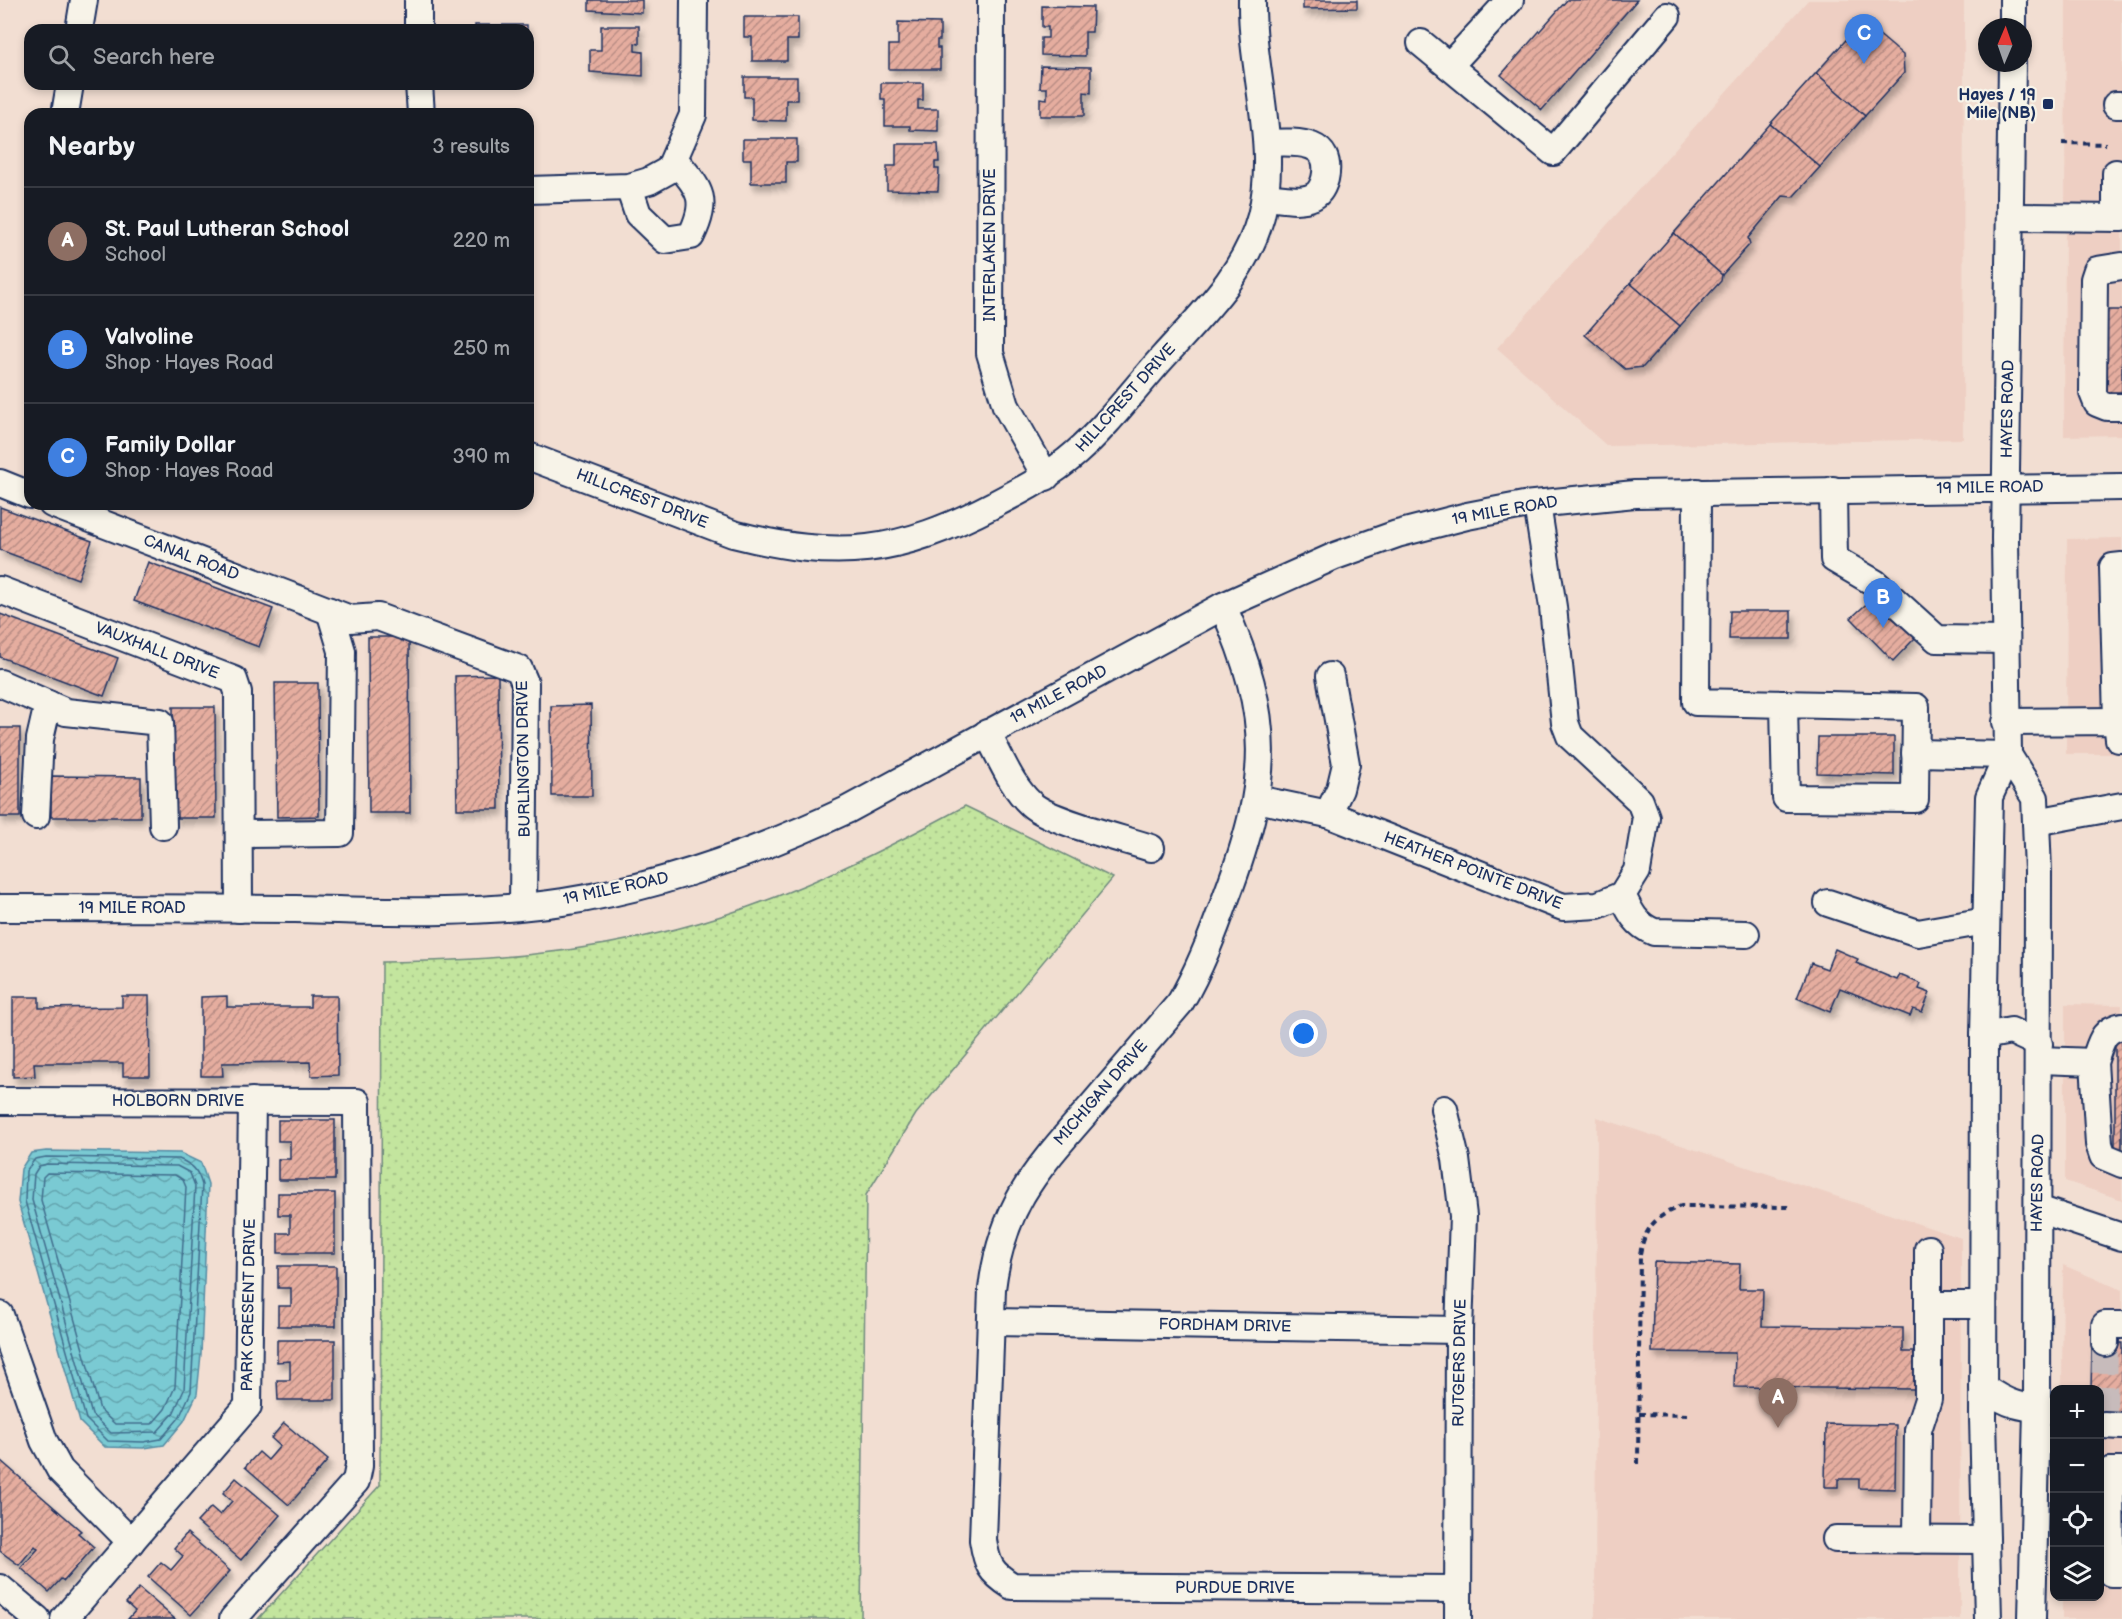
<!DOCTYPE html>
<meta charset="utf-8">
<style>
:root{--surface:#171b24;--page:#20242c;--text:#f1f3f6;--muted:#9ea1a6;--line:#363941;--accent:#919bb2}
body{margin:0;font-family:"Balsamiq Sans",sans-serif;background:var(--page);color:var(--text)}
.controls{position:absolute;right:18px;bottom:18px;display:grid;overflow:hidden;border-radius:12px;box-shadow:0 3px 9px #0003}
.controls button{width:54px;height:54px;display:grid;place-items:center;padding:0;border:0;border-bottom:2px solid var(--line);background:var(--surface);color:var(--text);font:30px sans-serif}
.compass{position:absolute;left:1978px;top:18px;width:54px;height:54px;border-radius:50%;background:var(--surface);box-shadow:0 3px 9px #0003;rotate:2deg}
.you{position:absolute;left:1304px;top:1034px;width:21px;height:21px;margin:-15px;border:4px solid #fff;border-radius:50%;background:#1a73e8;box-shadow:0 0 0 9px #1a73e833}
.badge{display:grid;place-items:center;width:39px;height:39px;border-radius:50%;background:var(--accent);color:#fff;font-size:20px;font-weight:700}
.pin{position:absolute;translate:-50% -50px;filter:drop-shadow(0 2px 3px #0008)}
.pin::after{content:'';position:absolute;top:32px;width:21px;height:18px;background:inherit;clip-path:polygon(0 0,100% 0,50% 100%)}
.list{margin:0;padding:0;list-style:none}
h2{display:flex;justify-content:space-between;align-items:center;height:78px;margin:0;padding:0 24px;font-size:26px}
h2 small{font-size:20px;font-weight:400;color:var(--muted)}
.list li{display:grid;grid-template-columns:39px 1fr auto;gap:18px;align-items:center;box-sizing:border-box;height:108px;padding:0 24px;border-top:2px solid var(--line)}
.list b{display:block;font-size:22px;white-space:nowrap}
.list p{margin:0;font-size:20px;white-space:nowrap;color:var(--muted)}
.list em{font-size:20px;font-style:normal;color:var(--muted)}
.icon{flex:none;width:33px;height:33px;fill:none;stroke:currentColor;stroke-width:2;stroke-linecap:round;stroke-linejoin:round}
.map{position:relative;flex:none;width:2122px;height:1619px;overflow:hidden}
.search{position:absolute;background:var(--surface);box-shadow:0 3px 9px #0003;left:24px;top:24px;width:510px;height:66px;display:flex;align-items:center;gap:15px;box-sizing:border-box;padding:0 21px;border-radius:18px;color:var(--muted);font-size:22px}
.panel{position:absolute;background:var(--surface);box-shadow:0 3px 9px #0003;left:24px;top:108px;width:510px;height:402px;border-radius:18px}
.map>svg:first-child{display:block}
.built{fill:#eecfc3}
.grass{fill:url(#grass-dots);stroke:#6f8a7e;stroke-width:1.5}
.water{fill:url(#water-waves);stroke:#548ca4;stroke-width:1.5}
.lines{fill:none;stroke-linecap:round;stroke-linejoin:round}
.shore{stroke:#416d8d;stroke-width:1.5}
.building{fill:url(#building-hatch);stroke:#1b2f5e;stroke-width:1.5;filter:url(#shadow)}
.minor-tunnel{stroke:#c7bbbb;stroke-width:26;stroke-dasharray:26 13;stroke-linecap:butt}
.minor-casing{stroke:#1b2f5e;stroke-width:30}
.path{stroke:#1b2f5e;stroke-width:4;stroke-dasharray:6 4.5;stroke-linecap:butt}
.minor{stroke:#f7f3e8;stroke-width:26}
.poi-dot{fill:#1b2f5e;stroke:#f7f3e8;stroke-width:2}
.labels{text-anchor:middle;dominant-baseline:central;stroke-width:4.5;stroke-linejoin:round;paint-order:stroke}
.poi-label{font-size:16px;font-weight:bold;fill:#1b2f5e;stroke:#f7f3e8;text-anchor:end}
.street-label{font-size:16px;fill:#1b2f5e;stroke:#f7f3e8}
</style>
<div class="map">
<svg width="2122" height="1619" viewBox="0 0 2122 1619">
<defs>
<pattern id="grass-dots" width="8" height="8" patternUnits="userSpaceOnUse" patternTransform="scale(1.5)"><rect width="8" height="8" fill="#c3e59e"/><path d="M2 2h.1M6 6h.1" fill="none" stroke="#a7c58a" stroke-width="1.8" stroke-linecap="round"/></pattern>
<pattern id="water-waves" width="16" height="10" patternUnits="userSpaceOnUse" patternTransform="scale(1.5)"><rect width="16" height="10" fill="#7acad3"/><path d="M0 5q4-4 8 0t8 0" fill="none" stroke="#63a4ae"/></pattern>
<pattern id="building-hatch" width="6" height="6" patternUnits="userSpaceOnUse" patternTransform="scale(1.5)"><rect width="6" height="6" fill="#e5ad9f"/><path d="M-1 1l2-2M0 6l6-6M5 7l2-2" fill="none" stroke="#b98d85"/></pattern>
<filter id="shadow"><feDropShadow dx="3.5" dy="6" stdDeviation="3" flood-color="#0004"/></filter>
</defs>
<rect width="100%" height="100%" fill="#f2ded2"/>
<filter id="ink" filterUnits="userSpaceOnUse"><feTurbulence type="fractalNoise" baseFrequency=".0167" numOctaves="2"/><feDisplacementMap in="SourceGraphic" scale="12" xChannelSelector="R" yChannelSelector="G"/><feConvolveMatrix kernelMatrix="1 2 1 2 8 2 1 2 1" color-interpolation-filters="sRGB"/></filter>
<g filter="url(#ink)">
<g class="built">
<polygon points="1808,0 1964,0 1963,439 1607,446 1497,348"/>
<polygon points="2066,0 2122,0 2122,435 2064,436"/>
<polygon points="2122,538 2122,754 2066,754 2067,539"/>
<polygon points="2065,1004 2122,1005 2122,1200 2065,1181"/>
<polygon points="1597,1117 1961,1238 1960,1619 1595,1619"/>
<polygon points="2063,1265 2122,1290 2122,1619 2062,1619 2062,1597 2100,1596 2100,1390 2062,1389"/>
</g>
<path class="grass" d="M965 806 1113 878 916 1114 866 1195 861 1619H258L380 1485 382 962C482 961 579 954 676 929 779 903 873 856 965 806Z"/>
<polygon class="water" points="46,1151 180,1153 201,1163 208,1184 201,1354 197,1394 184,1421 164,1445 144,1448 105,1447 80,1422 18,1202 21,1169 31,1153"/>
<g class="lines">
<g class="shore">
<path d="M46 1157 179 1159C193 1165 198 1170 202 1185L191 1392 179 1418 161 1439 144 1442 108 1441 86 1419 25 1201 26 1171 35 1159Z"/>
<polygon points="47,1164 177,1166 190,1173 195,1186 184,1390 173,1414 157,1432 111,1433 92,1415 32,1200 34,1174 39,1166"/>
<polygon points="47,1173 175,1175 183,1180 186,1187 175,1387 165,1409 152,1424 115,1424 100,1410 41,1200 43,1177"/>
</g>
</g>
<g class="building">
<polygon points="589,0 642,0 642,13 589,10"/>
<polygon points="1303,0 1357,0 1357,8 1303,9"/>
<polygon points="1567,0 1637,0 1542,110 1501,75"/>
<polygon points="1042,6 1093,7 1092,32 1085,32 1085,56 1041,55 1041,38 1048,38 1048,27 1042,27"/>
<polygon points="744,17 798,17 798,40 787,40 787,61 752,61 752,37 744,37"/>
<polygon points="1863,21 1903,55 1904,73 1865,116 1816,73"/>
<polygon points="898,22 940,23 940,40 937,40 937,48 940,48 940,69 889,69 889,45 898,45"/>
<rect x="475" y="25" width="52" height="5"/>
<polygon points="601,26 639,26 639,44 635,43 635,51 643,52 643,76 590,72 590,50 601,50"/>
<polygon points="1041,66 1091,67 1091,93 1084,92 1084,116 1040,116 1040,98 1047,99 1047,88 1040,88"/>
<polygon points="1816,73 1865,116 1820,167 1770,124"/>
<polygon points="744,77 797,77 797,100 786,100 786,121 752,120 752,97 744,97"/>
<polygon points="881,83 923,83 923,100 918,100 918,109 938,109 938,131 910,130 910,126 885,126 885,99 881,99"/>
<polygon points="1770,124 1820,167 1793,197 1783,196 1748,238 1750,244 1722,275 1674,233"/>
<polygon points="743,139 797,139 797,162 786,162 786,183 751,183 751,159 743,159"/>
<polygon points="896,144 938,144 939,162 935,162 935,169 939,169 938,191 887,190 887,166 896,166"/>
<polygon points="1674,233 1722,275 1721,281 1680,326 1630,283"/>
<polygon points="1630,283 1680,326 1643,367 1625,369 1585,335"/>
<rect x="2104" y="310" width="18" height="82"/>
<polygon points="0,507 92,541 78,579 0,550"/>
<polygon points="148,562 273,609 259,647 134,601"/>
<polygon points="1874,597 1915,638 1893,661 1851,618"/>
<polygon points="1730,611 1791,611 1791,639 1729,639"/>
<polygon points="0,614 118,658 104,696 0,657"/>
<polygon points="368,637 409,637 410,813 369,813"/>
<polygon points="498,675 499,809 457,809 455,676"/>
<polygon points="275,683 318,683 319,816 277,817"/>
<polygon points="591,705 592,796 552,796 551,706"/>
<polygon points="173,707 215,707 216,818 174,818"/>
<rect x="0" y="728" width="20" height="89"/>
<polygon points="1818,737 1894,737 1894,775 1817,773"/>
<polygon points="51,776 141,777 141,817 51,817"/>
<polygon points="1835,949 1858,959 1856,963 1897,980 1900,975 1921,984 1919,989 1930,993 1922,1012 1913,1009 1910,1016 1840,988 1830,1012 1797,998 1811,963 1827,969"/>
<polygon points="122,996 149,996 150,1076 123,1076 123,1063 34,1063 35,1076 13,1077 13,997 39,997 39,1008 122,1007"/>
<polygon points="227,996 227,1007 310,1007 310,996 337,996 338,1075 311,1076 310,1062 222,1063 223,1076 201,1076 201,997"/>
<rect x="2115" y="1033" width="7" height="117"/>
<polygon points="278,1120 335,1120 335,1180 278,1180 278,1159 290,1159 290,1141 278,1141"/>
<polygon points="278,1193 335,1193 335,1253 278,1253 278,1233 290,1233 290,1215 278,1215"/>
<polygon points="1654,1262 1740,1264 1739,1289 1763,1289 1762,1326 1903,1328 1903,1352 1915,1352 1914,1389 1734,1387 1735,1353 1652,1352"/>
<polygon points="278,1266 336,1266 336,1326 278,1326 278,1306 291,1306 291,1288 278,1288"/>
<polygon points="277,1340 335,1340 335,1400 278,1400 277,1380 290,1380 290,1361 277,1362"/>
<polygon points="2092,1343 2122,1343 2122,1412 2100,1412 2100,1390 2091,1390"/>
<polygon points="284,1423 328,1460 289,1505 245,1467 259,1452 268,1460 280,1446 271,1438"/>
<polygon points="1826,1424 1896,1425 1895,1489 1859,1488 1859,1479 1838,1479 1838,1487 1825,1487"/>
<polygon points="0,1460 81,1531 78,1533 94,1547 64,1581 61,1579 49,1592 21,1568 38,1549 35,1546 19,1565 0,1551"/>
<polygon points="236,1478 280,1515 241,1560 197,1522 211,1507 220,1515 232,1501 223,1493"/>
<polygon points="187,1533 230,1571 191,1615 148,1577 161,1562 171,1570 183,1556 174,1548"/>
<polygon points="139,1588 175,1619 128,1619 135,1611 126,1603"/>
</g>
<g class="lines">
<polyline class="minor-tunnel" points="2104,1412 2105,1343"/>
<g class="minor-casing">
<g id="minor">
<polyline points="991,0 990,353 1006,406 1046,477"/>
<polyline points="2013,27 2013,0"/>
<polyline points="79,30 84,0"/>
<polyline points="418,30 418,0"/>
<polyline points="1421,43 1553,152 1667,16"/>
<polyline points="1449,66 1510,0"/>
<polyline points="419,84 421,114"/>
<polyline points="2116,105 2122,105"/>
<polyline points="65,114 70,84"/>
<path d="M629 187 638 214 665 240 691 236C710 198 699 189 675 160"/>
<polyline points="528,190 629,187 649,181 669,170 693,115 694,0"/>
<path d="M1265 197C1279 198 1299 203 1312 197 1319 194 1323 186 1325 179 1334 138 1294 142 1267 143"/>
<polyline points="2012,217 2122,218"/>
<polyline points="2116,218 2116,173"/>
<polyline points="2122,266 2097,270 2094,279 2093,393 2097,403 2107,407 2122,407"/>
<path d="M528 456 733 534C839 561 899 554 995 504 1024 489 1051 475 1076 453 1108 425 1135 388 1164 356 1202 314 1246 273 1261 216 1279 145 1251 72 1252 0"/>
<polyline points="0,483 30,495"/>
<polyline points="1833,490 1834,559 1875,583 1937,639 2006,640"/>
<polyline points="1697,492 1696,702 1916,707 1915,799 1786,798 1784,704"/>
<polyline points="52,504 350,619 378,617 519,669 525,683 523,906"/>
<polyline points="0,590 234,680 238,692 239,909"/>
<path d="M1223 606C1273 719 1270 780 1227 895 1214 932 1200 969 1180 1003 1150 1038 1120 1073 1090 1108 1037 1169 1002 1205 992 1289L983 1540C987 1565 990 1572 1012 1586L1457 1589"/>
<polyline points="0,683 66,712 160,722 163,826"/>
<polyline points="2117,721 2113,567 2122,566"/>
<polyline points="2006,722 2117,721 2119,739 2122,739"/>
<path d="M987 733C1000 756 1011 786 1031 804 1049 821 1124 839 1151 848"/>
<polyline points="1915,753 2008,755"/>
<polyline points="2008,755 2035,798 2038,871 2037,1409 2032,1619"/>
<polyline points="1257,799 1328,814 1563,907 1598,905 1622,895 1637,871 1646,817 1640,801 1570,736 1565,723 1553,607 1537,504"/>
<polyline points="1328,814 1340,789 1346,764 1330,676"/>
<polyline points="36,816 40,739 48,704"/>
<polyline points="2036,822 2122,806"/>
<polyline points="239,834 340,833 342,651 330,611"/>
<path d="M1622 895C1630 912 1636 925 1654 932L1746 934"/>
<polyline points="1828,903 1918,933 1986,921"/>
<path d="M0 908C98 908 197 908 295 909 385 911 474 915 563 902 662 887 757 852 847 810L1223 606 1335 556 1397 534 1467 516 1524 505 1635 494 2122 487"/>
<polyline points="1984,1036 2011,1031 2039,1044"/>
<path d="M2040 1060 2094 1062C2101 1044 2101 1030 2122 1026"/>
<polyline points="2094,1062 2099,1144 2103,1156 2122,1164"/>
<polyline points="0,1101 357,1102 359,1466 356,1481 233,1619"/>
<polyline points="1444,1109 1456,1159 1463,1216 1459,1330 1458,1619"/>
<polyline points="2038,1209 2122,1237"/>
<polyline points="1928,1305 1983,1305"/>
<polyline points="0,1315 44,1441 60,1470 131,1542"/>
<polyline points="992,1322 1459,1330"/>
<polyline points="2105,1343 2105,1325 2122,1325"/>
<path d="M1983 1387C2009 1406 2021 1407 2052 1410"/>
<polyline points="2104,1425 2122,1426"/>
<polyline points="2122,1471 2110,1471 2111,1573 2122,1573"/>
<polyline points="1836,1539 1986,1540"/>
<polyline points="1917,1540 1918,1430 1928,1399 1928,1249"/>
<polyline points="0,1588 37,1619"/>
<polyline points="64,1619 248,1406 252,1101"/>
<polyline points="1988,1619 1983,1418 1984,1036 1989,797 2008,755 2005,538 2012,63"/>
</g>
</g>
<g class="path">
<polyline points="2062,143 2106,144"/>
<polyline points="1639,1414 1689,1415"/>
<path d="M1638 1464 1640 1254C1645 1227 1656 1216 1681 1206L1791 1207"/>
</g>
<use href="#minor" class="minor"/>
</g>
</g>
<rect class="poi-dot" x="2042" y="98" width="12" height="12" rx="3"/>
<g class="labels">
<g class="poi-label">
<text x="2036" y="95">Hayes / 19<tspan x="2036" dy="18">Mile (NB)</tspan></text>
</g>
<g class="street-label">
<text transform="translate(990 245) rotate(-90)">INTERLAKEN DRIVE</text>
<text transform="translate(1126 398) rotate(-48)">HILLCREST DRIVE</text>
<text transform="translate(2008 409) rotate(-89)">HAYES ROAD</text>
<text transform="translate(1990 488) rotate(-1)">19 MILE ROAD</text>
<text transform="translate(642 499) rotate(21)">HILLCREST DRIVE</text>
<text transform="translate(1505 511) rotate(-10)">19 MILE ROAD</text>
<text transform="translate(191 558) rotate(21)">CANAL ROAD</text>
<text transform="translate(157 651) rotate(21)">VAUXHALL DRIVE</text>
<text transform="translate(1059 695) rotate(-28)">19 MILE ROAD</text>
<text transform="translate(524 759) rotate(-91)">BURLINGTON DRIVE</text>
<text transform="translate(1473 871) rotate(21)">HEATHER POINTE DRIVE</text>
<text transform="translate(616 889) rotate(-12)">19 MILE ROAD</text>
<text x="132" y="908">19 MILE ROAD</text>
<text transform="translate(1101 1093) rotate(-49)">MICHIGAN DRIVE</text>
<text x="178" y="1101">HOLBORN DRIVE</text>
<text transform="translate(2038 1183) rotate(-89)">HAYES ROAD</text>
<text transform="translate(249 1305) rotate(-89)">PARK CRESENT DRIVE</text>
<text transform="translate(1225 1326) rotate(1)">FORDHAM DRIVE</text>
<text transform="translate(1460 1363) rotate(-89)">RUTGERS DRIVE</text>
<text x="1235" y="1588">PURDUE DRIVE</text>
</g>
</g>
</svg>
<div class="controls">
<button>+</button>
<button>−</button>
<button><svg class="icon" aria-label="locate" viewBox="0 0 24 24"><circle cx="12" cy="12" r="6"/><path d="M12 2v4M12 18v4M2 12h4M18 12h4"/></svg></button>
<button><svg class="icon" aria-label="layers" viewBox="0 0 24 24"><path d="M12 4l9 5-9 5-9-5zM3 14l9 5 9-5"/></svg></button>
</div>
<svg class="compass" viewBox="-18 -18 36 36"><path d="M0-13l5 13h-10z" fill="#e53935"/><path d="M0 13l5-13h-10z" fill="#9ea1a6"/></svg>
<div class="you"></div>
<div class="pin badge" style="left:1778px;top:1428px;background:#8d6e63">A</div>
<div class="pin badge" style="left:1883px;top:628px;background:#3f7fe0">B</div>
<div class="pin badge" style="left:1864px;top:64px;background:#3f7fe0">C</div>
<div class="search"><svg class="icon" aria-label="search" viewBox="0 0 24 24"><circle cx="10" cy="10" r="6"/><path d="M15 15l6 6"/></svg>Search here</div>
<section class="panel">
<h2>Nearby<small>3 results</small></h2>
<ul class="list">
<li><span class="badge" style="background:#8d6e63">A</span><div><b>St. Paul Lutheran School</b><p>School</p></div><em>220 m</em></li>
<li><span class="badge" style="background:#3f7fe0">B</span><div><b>Valvoline</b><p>Shop · Hayes Road</p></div><em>250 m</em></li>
<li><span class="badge" style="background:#3f7fe0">C</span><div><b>Family Dollar</b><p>Shop · Hayes Road</p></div><em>390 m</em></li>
</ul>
</section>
</div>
